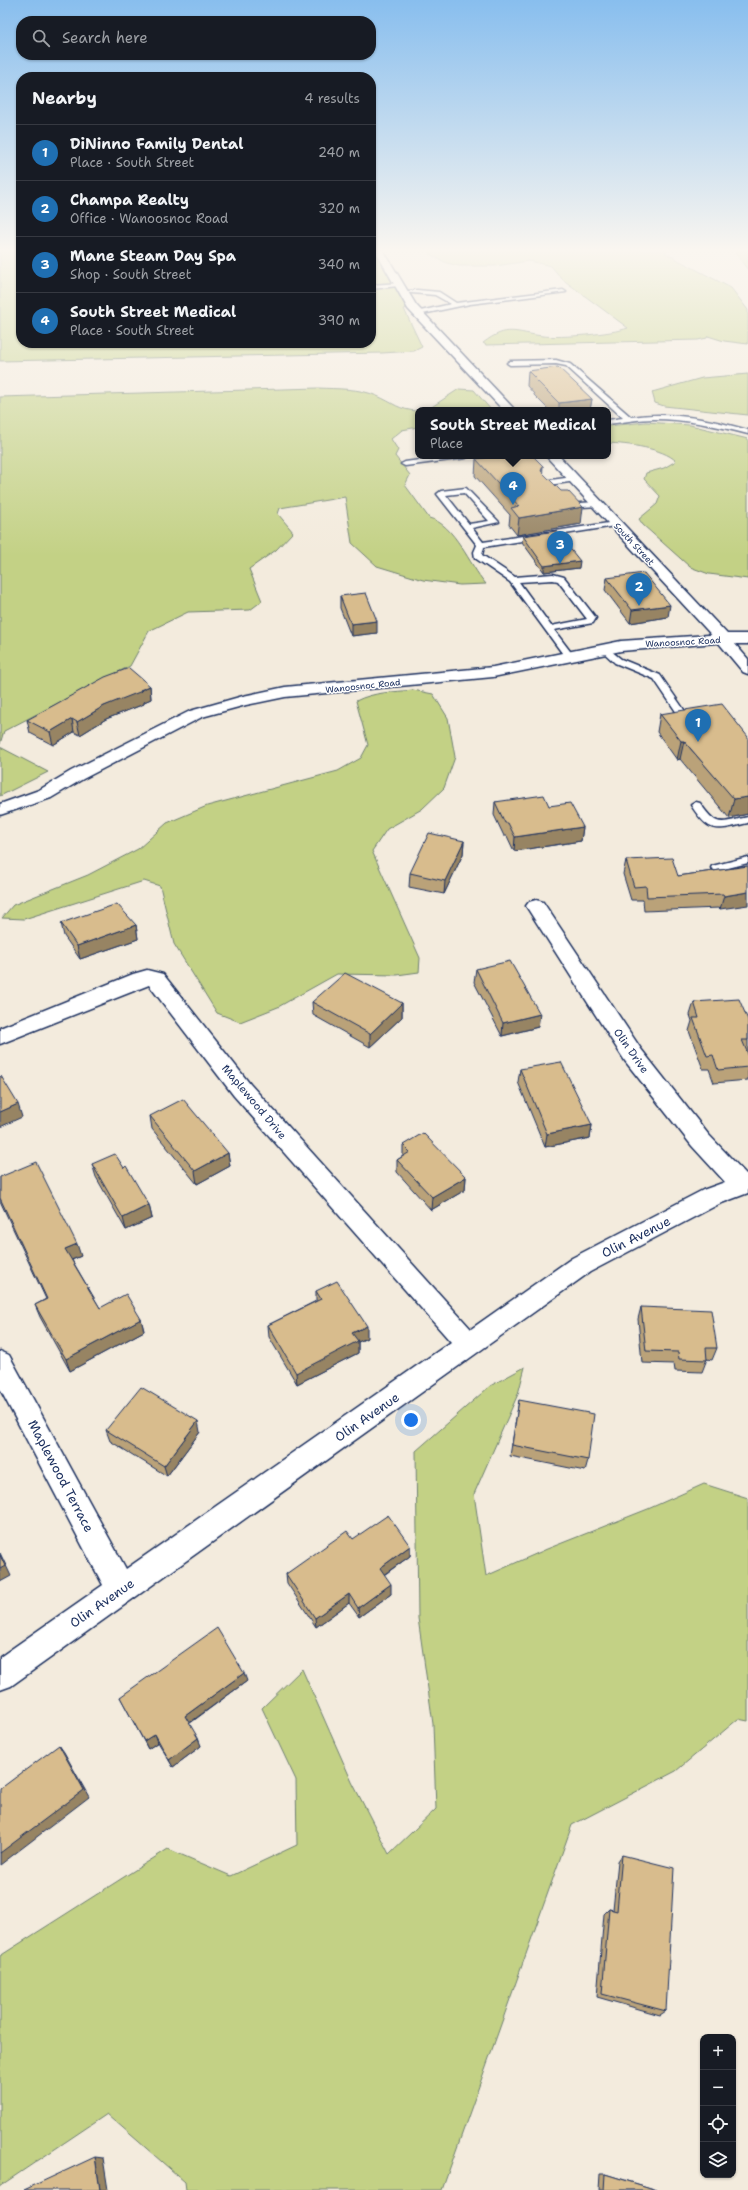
<!DOCTYPE html>
<meta charset="utf-8">
<style>
:root{--surface:#171b24;--page:#20242c;--text:#f1f3f6;--muted:#9ea1a6;--line:#363941;--accent:#1f6fb2}
body{margin:0;font-family:"Shantell Sans",sans-serif;background:var(--page);color:var(--text)}
.controls{position:absolute;right:12px;bottom:12px;display:grid;overflow:hidden;border-radius:8px;box-shadow:0 1px 3px #0004}
.controls button{width:36px;height:36px;display:grid;place-items:center;padding:0;border:0;border-bottom:1px solid var(--line);background:var(--surface);color:var(--text);font:20px sans-serif}
.you{position:absolute;left:411px;top:1420px;width:14px;height:14px;margin:-10px;border:3px solid #fff;border-radius:50%;background:#1a73e8;box-shadow:0 0 0 6px #1a73e833}
.badge{display:grid;place-items:center;width:26px;height:26px;border-radius:50%;background:var(--accent);color:#fff;font-size:13px;font-weight:700}
.pin{position:absolute;translate:-50% -33px;filter:drop-shadow(0 1px 2px #0008)}
.pin::after{content:'';position:absolute;top:21px;width:14px;height:12px;background:inherit;clip-path:polygon(0 0,100% 0,50% 100%)}
.popup{position:absolute;left:415px;top:407px;width:196px;height:52px;box-sizing:border-box;display:grid;place-content:center;border-radius:8px;background:var(--surface);filter:drop-shadow(0 1px 3px #0005);font-size:13px;white-space:nowrap;color:var(--muted)}
.popup b{font-size:15px;color:var(--text)}
.popup::after{content:'';position:absolute;left:50%;top:100%;margin-left:-8px;border:8px solid transparent;border-top-color:var(--surface)}
.list{margin:0;padding:0;list-style:none}
h2{display:flex;justify-content:space-between;align-items:center;height:52px;margin:0;padding:0 16px;font-size:17px}
h2 small{font-size:13px;font-weight:400;color:var(--muted)}
.list li{display:grid;grid-template-columns:26px 1fr auto;gap:12px;align-items:center;box-sizing:border-box;height:56px;padding:0 16px;border-top:1px solid var(--line)}
.list b{display:block;font-size:15px;white-space:nowrap}
.list p{margin:0;font-size:13px;white-space:nowrap;color:var(--muted)}
.list em{font-size:13px;font-style:normal;color:var(--muted)}
.icon{flex:none;width:22px;height:22px;fill:none;stroke:currentColor;stroke-width:2;stroke-linecap:round;stroke-linejoin:round}
.map{position:relative;flex:none;width:748px;height:2190px;overflow:hidden}
.search{position:absolute;background:var(--surface);box-shadow:0 1px 3px #0004;left:16px;top:16px;width:360px;height:44px;display:flex;align-items:center;gap:10px;box-sizing:border-box;padding:0 14px;border-radius:16px;color:var(--muted);font-size:15px}
.panel{position:absolute;background:var(--surface);box-shadow:0 1px 3px #0004;left:16px;top:72px;width:360px;height:276px;border-radius:16px}
.map>svg:first-child{display:block}
.green{fill:#c3d185;stroke:#6f8072}
.lines{fill:none;stroke-linecap:round;stroke-linejoin:round}
.lane-casing{stroke:#1b2f5e;stroke-width:3}
.street-casing{stroke:#1b2f5e;stroke-width:3}
.secondary-casing{stroke:#1b2f5e;stroke-width:3}
.lane{fill:#fff;fill-rule:evenodd}
.street{fill:#fff;fill-rule:evenodd}
.secondary{fill:#fff;fill-rule:evenodd}
.wall{fill:#baa279;stroke:#1b2f5e}
.shaded-wall{fill:#978463;stroke:#1b2f5e}
.building{fill:#d8bc8d;stroke:#1b2f5e}
.labels{text-anchor:middle;dominant-baseline:central;stroke-width:3;stroke-linejoin:round;paint-order:stroke}
.far-street-label{font-size:9px;fill:#1b2f5e;stroke:#fff}
.street-label{font-size:11px;fill:#1b2f5e;stroke:#fff}
.near-street-label{font-size:13px;fill:#1b2f5e;stroke:#fff}
</style>
<div class="map">
<svg width="748" height="2190" viewBox="0 0 748 2190">
<rect width="100%" height="100%" fill="#f3ebdd"/>
<filter id="ink" filterUnits="userSpaceOnUse"><feTurbulence type="fractalNoise" baseFrequency=".025" numOctaves="2"/><feDisplacementMap in="SourceGraphic" scale="8" xChannelSelector="R" yChannelSelector="G"/><feConvolveMatrix kernelMatrix="1 2 1 2 8 2 1 2 1" color-interpolation-filters="sRGB"/></filter>
<g filter="url(#ink)">
<g class="green">
<polygon points="0,250 21,250 21,343 371,343 371,250 379,250 412,307 404,309 422,347 414,351 382,353 0,361"/>
<path d="M429 250H669L665 253 731 288 748 310V344L724 341 708 336 707 338 698 340 486 345 483 343C508 324 515 333 543 336 561 338 611 334 628 328L562 279 551 266 529 261 495 266H459L447 263 431 255Z"/>
<polygon points="735,250 748,250 748,270 735,253"/>
<polygon points="748,374 748,415 664,406 655,403 652,392 702,378"/>
<path d="M318 388C337 389 359 388 377 396 394 403 398 410 418 411V427L402 430 391 439 398 450 395 456 410 475 405 485 429 518C455 524 469 565 486 584L460 585 423 580 377 566 352 543 345 497 280 508 278 514 293 532 276 550 249 569 262 601 250 610 188 612 149 631 130 666 4 731 0 744V397Z"/>
<polygon points="459,389 474,390 491,410 427,410"/>
<path d="M646 422 690 425 748 439V579L709 574 690 567 643 525 639 519 657 504 660 496 644 479 646 473 664 468 676 461C663 448 627 444 608 443V426Z"/>
<path d="M413 690 433 694 448 718 455 757 444 788 422 809 387 829 372 851 420 958 419 972 397 975 337 974 278 1007 240 1022 217 1013 174 944 160 886 144 881 24 919 2 918 13 905 88 875 138 849 167 823 207 806 338 771 361 758 368 745 356 701C373 692 394 692 413 690Z"/>
<polygon points="0,747 48,772 0,796"/>
<polygon points="525,1367 518,1394 474,1494 486,1576 547,1549 648,1509 704,1484 748,1498 748,1721 738,1719 676,1771 572,1825 442,2190 186,2190 185,2182 107,2114 0,2186 0,1956 168,1849 231,1876 297,1845 296,1780 262,1708 302,1669 352,1782 389,1854 436,1809 433,1724 418,1618 416,1451 490,1386"/>
</g>
<g class="lines">
<g class="lane-casing">
<g id="lane">
<polygon points="400,283 398,286 371,289 371,285"/>
<polygon points="417,290 439,292 456,303 563,290 566,292 470,304 418,315 416,312 451,304 435,295 400,292"/>
<path d="M556 360 570 364 631 417C670 411 710 419 748 430V434C717 426 686 419 654 419 639 419 623 422 608 424V420L623 418 566 366 556 364 510 365 507 363 510 361Z"/>
<polygon points="449,456 470,456 466,458 405,466 401,464 405,462"/>
<polygon points="573,477 576,477 576,481 549,485 548,487 553,492 552,494 546,494 540,487 543,481"/>
<path d="M466 488 499 522 472 528 483 542 615 522 619 524 615 526 484 547 482 555 515 577 553 574 564 577 596 618 593 623 554 630 573 655 571 657H565L510 582 475 558 474 552 477 545 437 494 441 491ZM464 493 489 521 469 524 446 495ZM553 580 558 581 587 619 551 626 519 582Z"/>
<polygon points="596,502 599,502 599,506 565,508 561,506 565,504"/>
<polygon points="605,646 621,659 660,675 687,714 685,716 679,716 654,679 615,663 600,649"/>
<path d="M696 802 700 803C717 828 719 823 748 817V823C716 830 710 835 691 805Z"/>
<polygon points="748,857 748,863 716,871 711,868 712,866"/>
</g>
</g>
<g class="street-casing">
<g id="street">
<polygon points="723,634 728,636 731,639 728,642 621,651 493,677 285,697 246,705 202,717 83,779 51,798 0,815 0,804 39,790 71,771 190,711 243,696 285,687 493,667 621,641"/>
<polygon points="536,900 543,902 641,1049 708,1134 746,1174 748,1174 748,1193 719,1204 590,1272 11,1686 0,1690 0,1657 103,1585 0,1389 0,1351 9,1355 126,1569 451,1342 234,1096 149,985 0,1044 0,1028 133,974 147,970 163,974 250,1084 471,1329 572,1258 703,1190 725,1182 692,1146 625,1061 526,906 529,902"/>
</g>
</g>
<g class="secondary-casing">
<g id="secondary">
<polygon points="375,250 383,250 416,305 515,410 503,410 408,309"/>
<polygon points="546,456 559,456 727,634 748,634 748,644 735,644 748,659 748,674 743,672 718,642"/>
</g>
</g>
<use href="#lane" class="lane"/>
<use href="#street" class="street"/>
<use href="#secondary" class="secondary"/>
</g>
<g class="wall">
<polygon points="528,371 592,399 590,410 549,410 534,395 534,394 527,386"/>
<polygon points="476,459 543,473 581,524 517,535 509,525 510,515 475,476"/>
<polygon points="523,536 579,568 544,572 522,542"/>
<polygon points="607,578 668,617 630,623 605,590"/>
<polygon points="340,596 377,633 351,636 340,608"/>
<polygon points="150,686 151,699 144,702 144,704 106,719 80,735 74,732 53,745 30,733 27,720"/>
<polygon points="660,714 748,814 729,818 680,759 677,760 657,732"/>
<polygon points="495,802 549,806 583,827 581,841 514,851 507,836 504,836 494,815"/>
<polygon points="464,841 463,854 444,894 409,887 410,873"/>
<polygon points="626,860 678,876 748,866 720,909 719,908 644,911 643,900 631,900 623,874"/>
<polygon points="61,923 136,925 138,939 80,959 64,936"/>
<polygon points="476,969 538,1027 502,1036 474,982"/>
<polygon points="312,1002 402,1003 402,1017 370,1047 313,1015"/>
<polygon points="694,1002 748,1020 748,1053 747,1053 748,1054 748,1080 714,1083 709,1069 703,1069 689,1031 692,1021 690,1015"/>
<polygon points="520,1069 592,1125 590,1138 545,1147 518,1082"/>
<polygon points="150,1116 228,1153 230,1166 197,1184 152,1129"/>
<polygon points="403,1145 466,1177 465,1190 431,1210 397,1172 397,1160 403,1156"/>
<polygon points="92,1164 124,1168 149,1205 152,1218 126,1230 96,1177"/>
<polygon points="0,1177 81,1256 72,1260 100,1308 141,1319 144,1331 70,1371 40,1317 35,1305 46,1299 0,1201"/>
<polygon points="316,1291 367,1338 358,1342 358,1353 297,1384 269,1337 268,1325 316,1301"/>
<polygon points="641,1307 717,1348 712,1360 707,1359 702,1372 675,1371 674,1364 642,1363 638,1319"/>
<polygon points="519,1400 588,1460 585,1471 510,1456"/>
<polygon points="106,1430 200,1432 167,1476 110,1441"/>
<polygon points="353,1539 410,1546 410,1556 384,1575 391,1594 359,1617 349,1603 316,1627 287,1583 286,1574"/>
<polygon points="247,1681 189,1724 201,1746 173,1767 158,1742 148,1749 120,1697"/>
<polygon points="622,1855 666,2011 660,2015 597,1997 604,1914 609,1909 613,1910 618,1861"/>
<polygon points="600,2174 605,2174 657,2190 599,2190"/>
</g>
<g class="shaded-wall">
<polygon points="592,399 590,410 559,410 559,403"/>
<polygon points="543,466 542,483 541,471"/>
<polygon points="583,507 581,524 517,535 519,518"/>
<polygon points="580,561 579,568 544,572 544,566"/>
<polygon points="670,605 668,617 630,623 632,610"/>
<polygon points="377,621 377,633 351,636 351,624"/>
<polygon points="150,686 151,699 144,702 144,704 106,719 80,735 77,722 104,706"/>
<polygon points="72,719 74,732 53,745 50,732"/>
<polygon points="681,741 684,741 680,759 677,760"/>
<polygon points="748,797 748,814 729,818 734,799"/>
<polygon points="583,827 581,841 514,851 515,837"/>
<polygon points="464,841 463,854 444,894 445,881"/>
<polygon points="748,892 748,905 720,909 724,896"/>
<polygon points="136,925 138,939 80,959 77,946"/>
<polygon points="402,1003 402,1017 370,1047 370,1034"/>
<polygon points="540,1014 538,1027 502,1036 503,1023"/>
<polygon points="18,1104 22,1117 0,1127 0,1112"/>
<polygon points="592,1125 590,1138 545,1147 547,1134"/>
<polygon points="228,1153 230,1166 197,1184 195,1171"/>
<polygon points="466,1177 465,1190 431,1210 432,1197"/>
<polygon points="149,1205 152,1218 126,1230 123,1218"/>
<polygon points="77,1244 81,1256 69,1261 65,1249"/>
<polygon points="141,1319 144,1331 70,1371 66,1359"/>
<polygon points="367,1326 367,1338 358,1342 358,1353 297,1384 296,1373 352,1333"/>
<polygon points="198,1421 200,1432 167,1476 164,1466"/>
<polygon points="410,1546 410,1556 379,1578 380,1568"/>
<polygon points="0,1553 11,1576 0,1582"/>
<polygon points="391,1584 391,1594 359,1617 358,1608"/>
<polygon points="349,1594 349,1603 316,1627 315,1618"/>
<polygon points="244,1673 247,1681 188,1724 185,1716"/>
<polygon points="155,1734 158,1742 148,1749 144,1741"/>
<polygon points="198,1738 201,1746 173,1767 169,1760"/>
<polygon points="59,1745 64,1752 89,1797 0,1865 0,1853"/>
<polygon points="95,2157 103,2158 108,2190 100,2190"/>
</g>
<g class="building">
<polygon points="558,367 592,399 559,403 536,380 537,380 528,371"/>
<polygon points="498,456 533,456 543,466 541,471 561,491 568,491 583,507 519,518 511,508 519,506 476,459"/>
<polygon points="556,531 580,561 544,566 523,536"/>
<polygon points="644,573 670,605 632,610 607,578"/>
<polygon points="366,593 377,621 351,624 340,596"/>
<polygon points="129,668 150,686 140,690 142,691 104,706 77,722 72,719 50,732 27,720 105,677"/>
<polygon points="722,704 748,737 748,797 734,799 684,741 681,741 660,714"/>
<polygon points="544,795 549,806 570,803 583,827 515,837 508,823 505,823 495,802"/>
<polygon points="429,833 464,841 445,881 410,873"/>
<polygon points="672,858 678,876 748,866 748,892 724,896 723,894 647,897 646,886 634,887 626,860"/>
<polygon points="117,904 136,925 77,946 61,923"/>
<polygon points="510,961 540,1014 503,1023 476,969"/>
<polygon points="345,973 402,1003 370,1034 312,1002"/>
<polygon points="739,999 748,1020 748,1040 742,1040 748,1054 748,1067 718,1070 713,1055 707,1056 693,1018 699,1018 694,1002"/>
<polygon points="561,1062 592,1125 547,1134 520,1069"/>
<polygon points="1,1076 18,1104 0,1112 0,1077"/>
<polygon points="183,1099 228,1153 195,1171 150,1116"/>
<polygon points="423,1133 466,1177 432,1197 397,1160 410,1152 403,1145"/>
<polygon points="115,1154 124,1168 126,1166 149,1205 123,1218 92,1164"/>
<polygon points="36,1162 77,1244 65,1249 100,1308 126,1294 141,1319 66,1359 35,1305 47,1299 0,1198 0,1177"/>
<polygon points="337,1281 367,1326 352,1333 358,1341 296,1373 268,1325 321,1299 316,1291"/>
<polygon points="641,1307 711,1310 717,1348 706,1348 707,1360 679,1359 678,1352 646,1351"/>
<polygon points="141,1387 198,1421 164,1466 106,1430"/>
<polygon points="519,1400 594,1414 588,1460 512,1445"/>
<polygon points="388,1515 410,1546 380,1568 391,1584 358,1608 349,1594 315,1618 286,1574 347,1531 353,1539"/>
<polygon points="0,1555 5,1566 0,1569"/>
<polygon points="217,1628 244,1673 185,1716 198,1738 169,1760 155,1734 144,1741 120,1697"/>
<polygon points="59,1745 84,1790 0,1853 0,1789"/>
<polygon points="622,1855 674,1868 666,2011 602,1994 609,1909 617,1911"/>
<polygon points="95,2157 100,2190 24,2190"/>
<polygon points="605,2174 657,2190 604,2190"/>
</g>
</g>
<linearGradient id="sky" x2="0" y2="1"><stop stop-color="#88beee"/><stop offset="0.45" stop-color="#faf6f0"/><stop offset="1" stop-color="#faf6f0" stop-opacity="0"/></linearGradient>
<rect width="748" height="556" fill="url(#sky)"/>
<g class="labels">
<g class="far-street-label">
<text transform="translate(634 544) rotate(47)">South Street</text>
<text transform="translate(683 642) rotate(-3)">Wanoosnoc Road</text>
<text transform="translate(363 686) rotate(-6)">Wanoosnoc Road</text>
</g>
<g class="street-label">
<text transform="translate(631 1051) rotate(55)">Olin Drive</text>
<text transform="translate(254 1102) rotate(50)">Maplewood Drive</text>
</g>
<g class="near-street-label">
<text transform="translate(636 1237) rotate(-27)">Olin Avenue</text>
<text transform="translate(367 1417) rotate(-35)">Olin Avenue</text>
<text transform="translate(61 1476) rotate(62)">Maplewood Terrace</text>
<text transform="translate(102 1603) rotate(-35)">Olin Avenue</text>
</g>
</g>
</svg>
<div class="controls">
<button>+</button>
<button>−</button>
<button><svg class="icon" aria-label="locate" viewBox="0 0 24 24"><circle cx="12" cy="12" r="6"/><path d="M12 2v4M12 18v4M2 12h4M18 12h4"/></svg></button>
<button><svg class="icon" aria-label="layers" viewBox="0 0 24 24"><path d="M12 4l9 5-9 5-9-5zM3 14l9 5 9-5"/></svg></button>
</div>
<div class="you"></div>
<div class="pin badge" style="left:698px;top:742px">1</div>
<div class="pin badge" style="left:639px;top:606px">2</div>
<div class="pin badge" style="left:560px;top:564px">3</div>
<div class="pin badge" style="left:513px;top:505px">4</div>
<div class="popup"><b>South Street Medical</b>Place</div>
<div class="search"><svg class="icon" aria-label="search" viewBox="0 0 24 24"><circle cx="10" cy="10" r="6"/><path d="M15 15l6 6"/></svg>Search here</div>
<section class="panel">
<h2>Nearby<small>4 results</small></h2>
<ul class="list">
<li><span class="badge">1</span><div><b>DiNinno Family Dental</b><p>Place · South Street</p></div><em>240 m</em></li>
<li><span class="badge">2</span><div><b>Champa Realty</b><p>Office · Wanoosnoc Road</p></div><em>320 m</em></li>
<li><span class="badge">3</span><div><b>Mane Steam Day Spa</b><p>Shop · South Street</p></div><em>340 m</em></li>
<li><span class="badge">4</span><div><b>South Street Medical</b><p>Place · South Street</p></div><em>390 m</em></li>
</ul>
</section>
</div>
